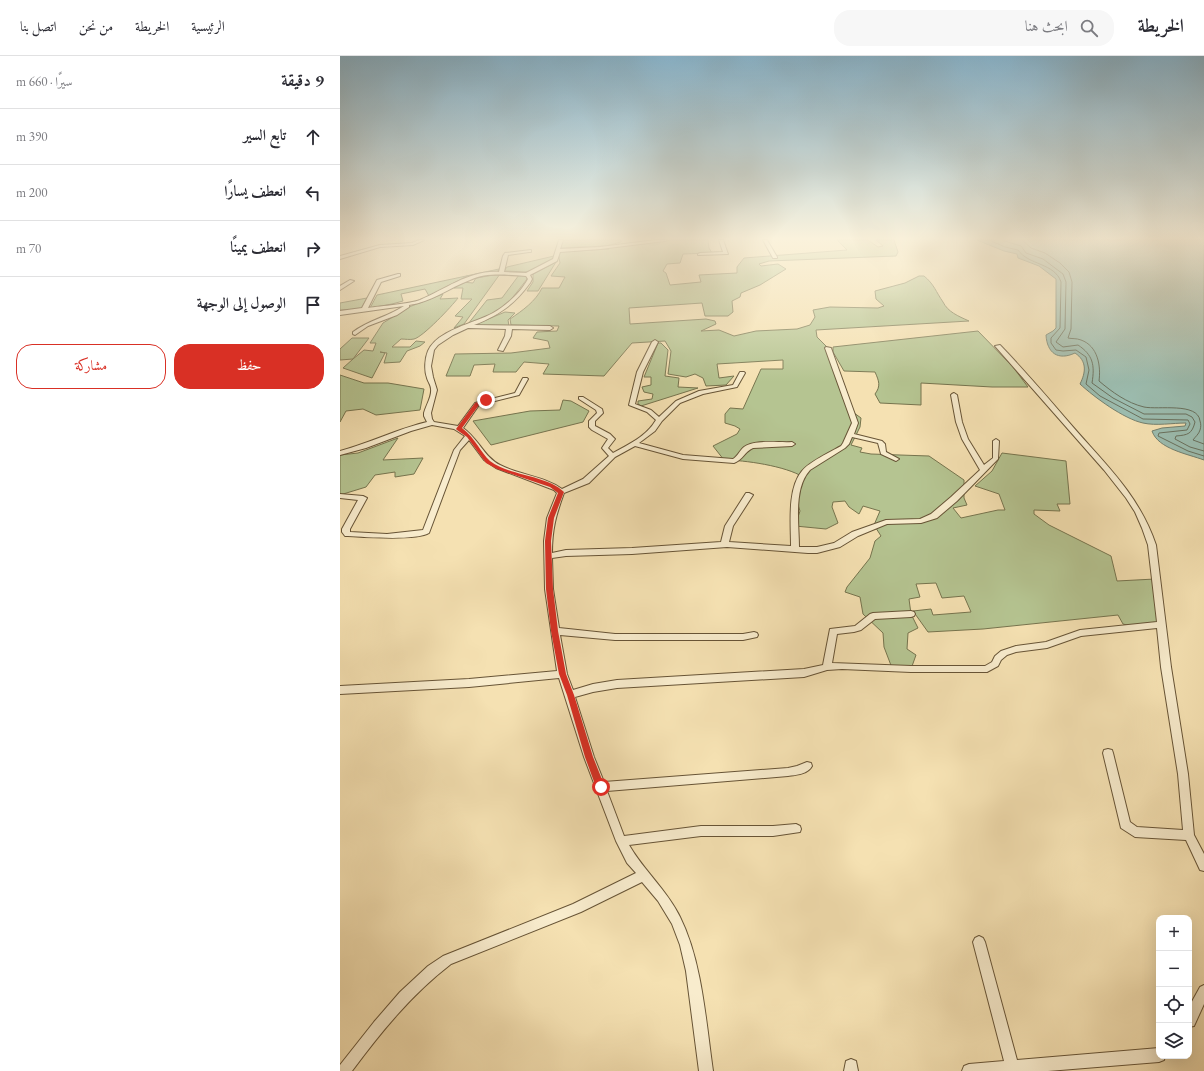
<!DOCTYPE html>
<html lang="ar">
<meta charset="utf-8">
<style>
:root{--surface:#fff;--page:#f7f7f7;--text:#2b2b33;--muted:#7c7c81;--line:#e1e1e2;--accent:#d93025}
body{margin:0;font-family:"EB Garamond",Amiri,serif;background:var(--page);color:var(--text);direction:rtl}
.controls{position:absolute;right:12px;bottom:12px;display:grid;overflow:hidden;border-radius:8px;box-shadow:0 4px 16px #0002}
.controls button{width:36px;height:36px;display:grid;place-items:center;padding:0;border:0;border-bottom:1px solid var(--line);background:var(--surface);color:var(--text);font:20px sans-serif}
.stop{position:absolute;width:12px;height:12px;margin:-9px;border:3px solid #d93025;border-radius:50%;background:#fff}
.stop.end{background:#d93025;border-color:#fff;box-shadow:0 1px 4px #0008}
.list{margin:0;padding:0;list-style:none}
h2{display:flex;justify-content:space-between;align-items:center;height:52px;margin:0;padding:0 16px;font-size:17px}
h2 small{font-size:13px;font-weight:400;color:var(--muted)}
.list li{display:grid;grid-template-columns:26px 1fr auto;gap:12px;align-items:center;box-sizing:border-box;height:56px;padding:0 16px;border-top:1px solid var(--line)}
.list b{display:block;font-size:15px;white-space:nowrap}
.list em{font-size:13px;font-style:normal;color:var(--muted)}
.actions{display:flex;gap:8px;padding:12px 16px}
.actions a{flex:1;padding:9px 0;border:1px solid var(--accent);border-radius:16px;text-align:center;font-size:14px;color:var(--accent)}
.actions .main{background:var(--accent);color:#fff}
.icon{flex:none;width:22px;height:22px;fill:none;stroke:currentColor;stroke-width:2;stroke-linecap:round;stroke-linejoin:round}
.map{position:relative;flex:none;width:864px;height:1015px;overflow:hidden;direction:ltr}
header{display:flex;align-items:center;gap:24px;box-sizing:border-box;height:56px;padding:0 20px;background:var(--surface);border-bottom:1px solid var(--line)}
header strong{font-size:19px}
nav{display:flex;gap:22px;margin-inline-start:auto;font-size:14px}
.search{width:280px;height:36px;background:var(--page);display:flex;align-items:center;gap:10px;box-sizing:border-box;padding:0 14px;border-radius:16px;color:var(--muted);font-size:15px}
main{display:flex}
aside{flex:1;background:var(--surface)}
.map>svg:first-child{display:block}
.green{fill:#b5c491;stroke:#76744e}
.water{fill:#9cbdb0;stroke:#74806e}
.lines{fill:none;stroke-linecap:round;stroke-linejoin:round}
.shore{stroke:#6a715e;stroke-width:1}
.minor-casing{stroke:#675436;stroke-width:2}
.minor{fill:#f8eccd;fill-rule:evenodd}
.route{fill:#d93025}
</style>
<header>
<strong>الخريطة</strong>
<div class="search"><svg class="icon" aria-label="search" viewBox="0 0 24 24"><circle cx="10" cy="10" r="6"/><path d="M15 15l6 6"/></svg>ابحث هنا</div>
<nav><a>الرئيسية</a><a>الخريطة</a><a>من نحن</a><a>اتصل بنا</a></nav>
</header>
<main>
<div class="map">
<svg width="864" height="1015" viewBox="0 0 864 1015">
<rect width="100%" height="100%" fill="#f5e1b2"/>
<filter id="stains"><feTurbulence type="fractalNoise" baseFrequency=".005" numOctaves="4"/><feColorMatrix values="0 0 0 0 .2 0 0 0 0 .09 0 0 0 0 .02 0 0 0 .5 -.17"/></filter>
<radialGradient id="worn" r=".72"><stop offset=".6" stop-color="#630" stop-opacity="0"/><stop offset="1" stop-color="#630" stop-opacity=".3"/></radialGradient>
<g class="green">
<polygon points="222,184 281,184 281,186 266,190 221,192"/>
<path d="M325 184H368L369 192 372 197 343 198 340 207 327 208 323 215 326 217 330 229 361 226 359 219 397 217V211L404 202 507 194 497 184H528L538 191 543 190 536 184H554L558 196 556 200 429 205 419 208 421 210 438 208 446 213 420 229 401 237 400 241 392 245 393 256 388 260H365L362 247 289 252 290 268 366 263 375 265 376 268 361 275 379 274 394 280 416 275 457 273 470 269 475 261 473 254 490 251 538 252 544 250 536 243 535 235 565 227 579 220H584C594 228 596 236 603 246 608 256 618 260 629 265L476 274 477 281 488 292 510 354 521 362 520 371 511 389 522 392 520 396 531 398 589 400 624 424V442L627 449 613 452 621 462 658 454H665L659 438 635 430 652 415 662 397 726 405 730 448H717L720 455 694 454V458L709 469 771 500 777 525 815 523 821 569 795 571 783 568 778 559 643 573 588 576 573 555 591 553 593 559 631 556 624 540 602 542 596 527 576 528 580 541 569 543 571 558 578 572 568 577 567 593 576 599 571 613 552 612 544 591 543 577 523 558 520 541 505 536 507 531 530 502 535 485 541 480 534 469 540 455 523 450 519 458 509 451 505 445 493 446 492 451 498 467 486 473 455 470 460 455 455 439 463 421C446 410 404 404 384 404L373 390 397 378 400 373 395 370 385 367V358L390 352 403 353 421 313H443V304L377 308 379 322 394 320 386 329 366 330 363 322 355 318 346 321 328 318 331 295 325 285 292 287 264 320 203 318 209 308 184 306 176 316H153L155 308 134 309 130 320H106L115 298 171 297 210 292 208 285 193 282 197 276 217 275 219 270 171 269 170 263C182 255 196 245 202 232H219L225 221 211 220 220 207 218 196 269 193 260 192Z"/>
<polygon points="214,200 213,204 188,216 164,215 167,211"/>
<polygon points="216,206 198,235 187,235 193,226 193,218"/>
<polygon points="159,213 158,215 127,220 89,240 85,233 61,238 63,245 52,248 30,252 37,239"/>
<polygon points="160,218 124,268 114,272 123,261 115,260 132,243 121,243 123,232 114,232 122,226 133,227 136,222"/>
<polygon points="179,219 186,220 187,223 170,245 154,257 128,268 147,244 162,242"/>
<path d="M103 238 100 243 118 242C112 250 83 281 74 283 70 284 65 283 61 283L52 291H70L76 285 85 286 80 290 67 295 60 306 44 307 47 297 40 296 45 297 32 322 3 312 13 303 0 304V293L12 282H29L13 303 24 294 33 295 36 287H30L43 267 69 251Z"/>
<polygon points="27,242 21,253 0,254 0,247"/>
<polygon points="165,256 175,257 168,264 169,270 134,269"/>
<path d="M638 275 673 311 688 331H652L581 327V349L540 347 535 338C541 330 539 325 535 316L504 315 493 296V291Z"/>
<polygon points="318,287 321,287 328,294 325,320 339,322 338,331 358,332 301,350 298,348 298,345 312,343 313,338 304,336 302,331 311,329 311,321 304,321"/>
<polygon points="0,319 24,327 48,327 84,333 80,354 36,359 23,353 6,355 0,366"/>
<polygon points="223,344 231,345 249,355 243,366 151,389 133,365 190,355 220,354"/>
<polygon points="58,382 43,404 83,402 74,418 55,421 55,416 35,419 26,431 0,439 0,399 18,397"/>
</g>
<path class="water" d="M637 184H864V404C848 398 818 393 812 375L822 372 845 370 846 367C833 367 816 370 803 367 784 363 754 341 740 328 746 316 747 305 735 297 718 305 707 297 706 279L713 275 716 272V223L699 210 678 202 677 198 664 195Z"/>
<g class="lines">
<g class="shore">
<path d="M649 184 665 191 678 194C688 209 715 207 721 226L720 272 711 282V287L716 294 723 295 736 294 746 301 749 314 746 328 760 340 803 363 848 364 850 368 847 374 819 377 818 380 848 395 864 400"/>
<path d="M661 184 681 190 686 197 703 203 723 218 726 226 725 273 716 286 723 291 738 289C753 299 755 309 752 327L773 342 804 358H846L852 361 855 366C852 378 848 379 836 380L835 383 850 391 864 395"/>
<path d="M682 184 691 192 705 197 720 207 729 216 732 226 731 273 728 282C732 283 736 282 741 284 758 290 761 310 759 325 772 336 787 347 804 351 818 354 858 346 860 365 861 368 861 371 860 374 859 378 855 381 853 384L864 388"/>
</g>
<g class="minor-casing">
<g id="minor">
<polygon points="79,184 84,184 73,189 40,191 0,203 0,200 40,189 72,187"/>
<path d="M219 184H223L220 193 260 191 316 184H327L325 185 260 193 220 196 217 205 190 219 192 223 190 227C174 249 159 259 134 269L210 270 213 272 210 274 172 273 171 280 163 295 158 294 165 280 166 273 128 272 113 279 98 289 94 294 91 310 93 321 97 334 91 357 92 363 94 366 118 370 135 347 175 337 183 322H187L188 323 179 339 139 349 123 372C138 382 144 401 160 409 179 419 204 420 222 433L243 423 269 400 262 392 268 383 252 374 249 371V365L257 357 256 354 239 343V341H243L262 353 263 357 255 365V370L270 378 275 383 268 392 273 397C289 388 306 381 316 364L307 356 289 349 297 316 312 286 315 284 318 286 303 316 295 348 311 354 319 361 336 345 359 335 393 329 400 316H404L405 317 397 331 363 338 340 347 322 365 315 375 299 387 343 399 393 403C398 400 400 394 404 391 415 383 439 387 452 386L455 388 452 390 413 392C405 395 403 404 394 407L343 403 295 390 275 401 249 427 224 437C216 459 212 473 212 497L226 494 292 492 381 486 385 470 406 437H409L413 439 393 470 389 486 451 490C451 468 447 433 462 415 469 406 490 396 501 390L503 387 512 367 485 292 486 291 491 292 518 367 514 378 542 385 545 388 546 396 559 403 556 405 541 398 538 387 512 381 509 388 505 392 470 414C453 432 459 468 459 491H477L494 487 512 476 546 464 580 463 591 458 611 441 640 414 622 383 616 366 611 339 612 338 614 337 617 339 622 366 628 383 644 409 653 402V385L656 383 659 385 658 403 617 445 597 462 581 467 547 468 518 480 500 491 477 497H468L387 491 292 498 226 500 212 502 213 533 219 572 275 578H403L414 576 417 577 418 579 417 581 403 584H275L220 579 227 618 233 634 253 628 277 624 464 613 483 609 490 573 515 570 530 558 533 557 571 555 574 556 575 558 574 560 571 561 535 563 521 574 514 576 497 578 492 607 571 610H645L652 606 655 600 661 595 676 590 706 586 740 574 817 566 808 489 802 472 795 456 786 442 764 414 655 290 660 289C685 315 709 343 733 371 766 409 799 439 816 489L831 611 848 718 854 779 864 798V815L860 814 846 784 795 781 781 772 763 697 764 694 768 693 772 694 773 697 790 766 797 771 843 774 838 718 821 611 817 572 741 580 707 592 676 596 667 599 661 604 658 610 647 616H571L502 613 487 614 464 621 277 632 253 636 235 641 254 701 264 726 448 712 457 710 467 706 471 707 472 710C468 718 456 719 448 720L267 735 284 780 361 770H433L456 768 460 770 461 773 460 776 433 780H361L289 789C304 815 327 834 340 861 362 905 366 966 373 1015H359L346 915 340 889 332 868 318 845 302 826 241 856 111 908C72 938 41 976 12 1015H0V1009L34 966 60 936 88 910 103 900 233 848 296 817 287 807 276 785 244 701 219 622 129 631 0 638V630L129 623 217 615 205 533 204 485 207 462 217 437 214 434 156 412 144 404 129 384 120 394 89 477C76 485 25 481 8 480H5L2 476V473L18 444 0 442V438L23 440 27 442 10 473V476L47 478 83 474 114 394 125 380 114 373 92 369 71 375 26 392 0 399V395C30 387 57 373 87 366L84 360V357C86 349 92 341 91 333 91 329 88 326 87 322 84 314 85 302 88 295 97 274 135 267 153 257 166 250 181 236 188 223L186 220C167 219 147 216 130 224 109 232 91 246 69 249V251L57 259 28 270 15 279 13 278V276C29 264 47 261 64 250L0 259V255L22 252 37 224 58 218H60V220L41 226 28 252C41 250 69 248 80 244 106 233 130 214 159 216L163 200 165 197 191 194V196H189L168 199 164 216 186 217 213 203Z"/>
<polygon points="379,184 383,184 388,198 358,199 358,198 360,197 383,196"/>
<polygon points="423,184 427,184 437,201 437,202 433,202"/>
<polygon points="10,224 14,225 0,234 0,230"/>
<polygon points="639,880 643,882 645,886 677,1004 819,992 819,1000 825,1000 824,1004 819,1006 708,1015 622,1015 624,1010 629,1008 664,1005 633,886 635,882"/>
<polygon points="864,929 864,948 854,970 849,971 849,951 860,931"/>
<polygon points="511,1003 516,1005 518,1015 504,1015 506,1005"/>
</g>
</g>
<use href="#minor" class="minor"/>
</g>
<linearGradient id="sky" x2="0" y2="1"><stop stop-color="#89b8d2"/><stop offset="0.56" stop-color="#faf2dc"/><stop offset="1" stop-color="#faf2dc" stop-opacity="0"/></linearGradient>
<rect width="864" height="326" fill="url(#sky)"/>
<path class="route" d="M144 343 149 344 139 349 122 372C136 383 140 396 150 405 169 420 206 419 224 436L214 462 211 485 213 533 218 575 226 618 234 639 253 701 265 731 261 735 256 731 245 701 227 639 219 618 211 575 206 533 205 485 208 462 218 437 210 431 157 413 146 407 127 381 117 374 116 373 135 347Z"/>
<rect width="100%" height="100%" filter="url(#stains)"/>
<rect width="100%" height="100%" fill="url(#worn)"/>
</svg>
<div class="controls">
<button>+</button>
<button>−</button>
<button><svg class="icon" aria-label="locate" viewBox="0 0 24 24"><circle cx="12" cy="12" r="6"/><path d="M12 2v4M12 18v4M2 12h4M18 12h4"/></svg></button>
<button><svg class="icon" aria-label="layers" viewBox="0 0 24 24"><path d="M12 4l9 5-9 5-9-5zM3 14l9 5 9-5"/></svg></button>
</div>
<div class="stop" style="left:261px;top:731px"></div>
<div class="stop end" style="left:146px;top:344px"></div>
</div>
<aside>
<h2>9 دقيقة<small>سيرًا · 660 m</small></h2>
<ul class="list">
<li><svg class="icon" aria-label="ahead" viewBox="0 0 24 24"><path d="M12 20V5M6 11l6-6 6 6"/></svg><div><b>تابع السير</b></div><em>390 m</em></li>
<li><svg class="icon" aria-label="left" viewBox="0 0 24 24"><path d="M17 20v-9H6M10 6l-5 5 5 5"/></svg><div><b>انعطف يسارًا</b></div><em>200 m</em></li>
<li><svg class="icon" aria-label="right" viewBox="0 0 24 24"><path d="M7 20v-9h11M14 6l5 5-5 5"/></svg><div><b>انعطف يمينًا</b></div><em>70 m</em></li>
<li><svg class="icon" aria-label="arrive" viewBox="0 0 24 24"><path d="M6 21V4h12l-3 4 3 4H6"/></svg><div><b>الوصول إلى الوجهة</b></div></li>
</ul>
<div class="actions"><a class="main">حفظ</a><a>مشاركة</a></div>
</aside>
</main>
